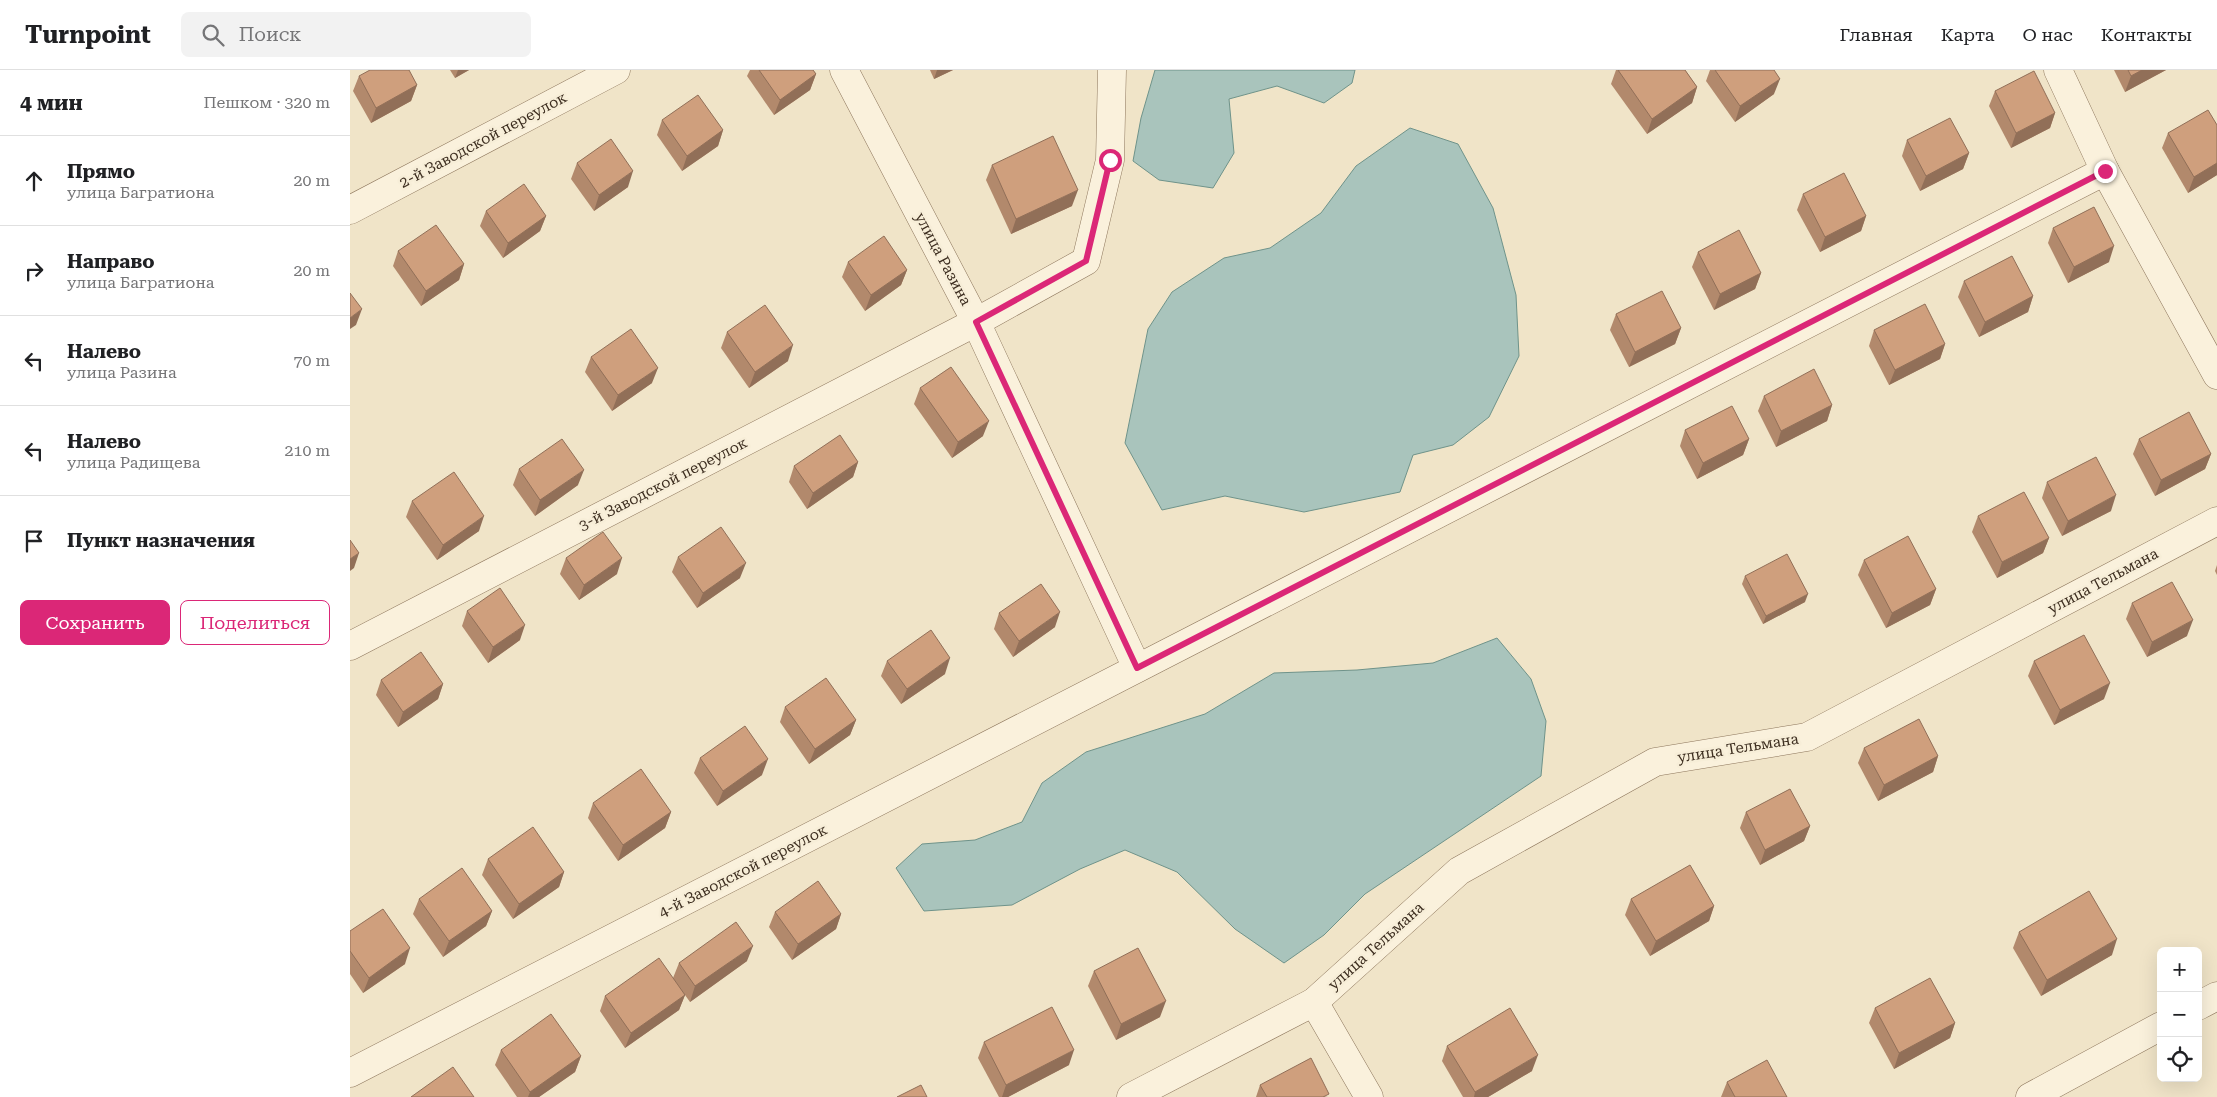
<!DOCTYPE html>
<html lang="ru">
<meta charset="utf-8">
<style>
:root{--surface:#fff;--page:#f2f2f2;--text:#202124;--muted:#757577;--line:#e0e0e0;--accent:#db2777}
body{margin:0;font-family:"Roboto Serif",serif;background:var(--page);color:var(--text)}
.controls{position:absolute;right:15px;bottom:15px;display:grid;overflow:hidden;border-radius:8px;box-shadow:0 5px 20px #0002}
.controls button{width:45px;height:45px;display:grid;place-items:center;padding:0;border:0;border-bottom:1px solid var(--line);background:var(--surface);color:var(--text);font:25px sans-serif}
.stop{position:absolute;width:15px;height:15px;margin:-11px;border:4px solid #db2777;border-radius:50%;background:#fff}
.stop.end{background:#db2777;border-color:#fff;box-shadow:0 1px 5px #0008}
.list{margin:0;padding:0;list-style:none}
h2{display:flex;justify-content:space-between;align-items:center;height:65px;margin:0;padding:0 20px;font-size:21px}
h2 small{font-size:16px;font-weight:400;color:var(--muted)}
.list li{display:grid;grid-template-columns:32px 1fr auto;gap:15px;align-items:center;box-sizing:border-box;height:90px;padding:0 20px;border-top:1px solid var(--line)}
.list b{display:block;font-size:19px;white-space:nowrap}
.list p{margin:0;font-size:16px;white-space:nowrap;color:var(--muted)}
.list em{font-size:16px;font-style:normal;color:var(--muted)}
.actions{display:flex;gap:10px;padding:15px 20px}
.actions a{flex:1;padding:11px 0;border:1px solid var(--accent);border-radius:8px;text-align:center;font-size:18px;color:var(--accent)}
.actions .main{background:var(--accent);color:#fff}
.icon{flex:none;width:28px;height:28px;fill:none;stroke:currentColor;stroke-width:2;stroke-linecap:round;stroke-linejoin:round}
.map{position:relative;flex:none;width:1867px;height:1027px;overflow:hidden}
header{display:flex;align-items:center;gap:30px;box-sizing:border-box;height:70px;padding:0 25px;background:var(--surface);border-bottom:1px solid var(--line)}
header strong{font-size:24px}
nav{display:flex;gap:28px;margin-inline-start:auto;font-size:18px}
.search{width:350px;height:45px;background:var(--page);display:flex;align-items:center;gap:12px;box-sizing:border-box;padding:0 18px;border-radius:8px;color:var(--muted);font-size:19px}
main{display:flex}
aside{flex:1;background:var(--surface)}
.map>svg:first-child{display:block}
.water{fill:#a9c4bc;stroke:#6f938a}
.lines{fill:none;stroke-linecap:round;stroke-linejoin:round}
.minor-casing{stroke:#8d765c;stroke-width:29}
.minor{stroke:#faf1dc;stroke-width:28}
.wall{fill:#b2896c}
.shaded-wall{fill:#916f58}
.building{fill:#cf9f7d;stroke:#916f58}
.route{stroke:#db2777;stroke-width:6}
.labels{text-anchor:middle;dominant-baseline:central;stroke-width:5;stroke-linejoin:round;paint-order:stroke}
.street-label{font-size:15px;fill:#3d2e20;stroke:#f7eed8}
</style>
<header>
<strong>Turnpoint</strong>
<div class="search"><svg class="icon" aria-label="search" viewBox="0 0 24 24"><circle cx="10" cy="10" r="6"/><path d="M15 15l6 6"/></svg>Поиск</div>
<nav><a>Главная</a><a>Карта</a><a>О нас</a><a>Контакты</a></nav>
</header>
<main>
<aside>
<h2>4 мин<small>Пешком · 320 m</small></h2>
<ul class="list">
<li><svg class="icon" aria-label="ahead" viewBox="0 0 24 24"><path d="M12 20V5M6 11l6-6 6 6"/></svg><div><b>Прямо</b><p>улица Багратиона</p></div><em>20 m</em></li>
<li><svg class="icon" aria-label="right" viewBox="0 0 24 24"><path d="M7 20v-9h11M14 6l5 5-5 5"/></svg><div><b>Направо</b><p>улица Багратиона</p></div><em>20 m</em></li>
<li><svg class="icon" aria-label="left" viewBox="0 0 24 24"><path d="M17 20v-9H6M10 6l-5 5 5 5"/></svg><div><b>Налево</b><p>улица Разина</p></div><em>70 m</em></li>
<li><svg class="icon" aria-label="left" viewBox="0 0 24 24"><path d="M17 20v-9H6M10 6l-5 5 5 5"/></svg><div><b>Налево</b><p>улица Радищева</p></div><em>210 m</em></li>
<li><svg class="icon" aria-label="arrive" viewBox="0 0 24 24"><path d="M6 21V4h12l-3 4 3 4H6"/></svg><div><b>Пункт назначения</b></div></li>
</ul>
<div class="actions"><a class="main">Сохранить</a><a>Поделиться</a></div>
</aside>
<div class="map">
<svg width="1867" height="1027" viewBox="0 0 1867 1027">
<rect width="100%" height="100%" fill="#f0e4c8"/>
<g class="water">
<polygon points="805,0 1005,0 1002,13 974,33 927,16 879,29 884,83 863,118 809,110 783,91 791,48"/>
<polygon points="1060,58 1108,74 1143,138 1166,225 1169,286 1139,347 1103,375 1063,385 1050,422 954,442 875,426 812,440 775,373 798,259 822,222 874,188 920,178 971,143 1006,96"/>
<polygon points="1147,568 1181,609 1196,651 1191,706 1015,824 974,865 934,893 885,859 827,802 775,780 730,799 662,835 574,841 546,798 572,774 625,770 672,752 692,713 736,682 855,644 924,603 1007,600 1083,593"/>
</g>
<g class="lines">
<g class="minor-casing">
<g id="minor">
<polyline points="494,0 626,252 787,598"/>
<polyline points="1708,0 1755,101 1867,305"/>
<polyline points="0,140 266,0"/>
<polyline points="0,576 626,252 736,191 760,90 762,0"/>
<polyline points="964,932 1109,801 1305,692 1457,667 1867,451"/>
<polyline points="1848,936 1867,926"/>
<polyline points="0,1003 1755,101"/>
<polyline points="781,1027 964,932 1019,1027"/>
<polyline points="1680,1027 1811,956"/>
</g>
</g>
<use href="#minor" class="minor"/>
</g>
<g class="wall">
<polygon points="100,0 119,0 105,8"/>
<polygon points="400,0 463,0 466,4 460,20 424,45 397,6"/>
<polygon points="580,0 603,0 584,9"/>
<polygon points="1266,0 1335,0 1347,17 1342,33 1297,64 1261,14"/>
<polygon points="1360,0 1424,0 1424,24 1385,52 1356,11"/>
<polygon points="1764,0 1816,0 1775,22"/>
<polygon points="9,6 67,15 61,31 21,53 3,21"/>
<polygon points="1645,21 1705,43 1700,58 1661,78 1639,36"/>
<polygon points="312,50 373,60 368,76 332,101 307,65"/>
<polygon points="1867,55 1867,105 1838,123 1812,78 1818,63"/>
<polygon points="1557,70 1619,83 1613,99 1570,121 1552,86"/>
<polygon points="227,93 278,117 244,141 221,109"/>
<polygon points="642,95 722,136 661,164 636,110"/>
<polygon points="1453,124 1516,146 1511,161 1470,182 1447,140"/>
<polygon points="136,141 196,146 190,161 153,188 130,156"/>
<polygon points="1703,158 1759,192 1718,213 1698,173"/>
<polygon points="48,181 114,194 109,210 71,236 43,196"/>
<polygon points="1348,182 1411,203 1405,219 1364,240 1342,197"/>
<polygon points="498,192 557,200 551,215 515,241 492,207"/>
<polygon points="1614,211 1683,226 1678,242 1629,267 1608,227"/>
<polygon points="1266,244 1331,258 1325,274 1279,297 1260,260"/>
<polygon points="1524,260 1595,274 1590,289 1539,315 1519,276"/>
<polygon points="377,262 438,291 399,318 371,278"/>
<polygon points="241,287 302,313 262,341 235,302"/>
<polygon points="570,318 633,366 602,388 564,334"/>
<polygon points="1414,326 1482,335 1477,351 1426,377 1408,341"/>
<polygon points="1335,360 1399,369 1393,385 1347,409 1330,376"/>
<polygon points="1789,369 1861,384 1855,399 1805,426 1783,384"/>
<polygon points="508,392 503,407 457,439 439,412 444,396"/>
<polygon points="169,399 228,415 185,446 163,415"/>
<polygon points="1697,412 1761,441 1712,466 1692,428"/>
<polygon points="62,431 129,461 87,490 56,447"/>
<polygon points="1628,446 1699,468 1693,483 1647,508 1622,462"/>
<polygon points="328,487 390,508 347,538 322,502"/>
<polygon points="216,488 267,504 229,530 210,504"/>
<polygon points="1514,490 1586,519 1580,535 1536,558 1508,505"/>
<polygon points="1867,495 1867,505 1865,501"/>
<polygon points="1395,506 1455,532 1413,554 1392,514"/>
<polygon points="1782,533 1837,566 1797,587 1776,549"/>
<polygon points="117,541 170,570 138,593 112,556"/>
<polygon points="649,543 705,557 663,587 644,559"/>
<polygon points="537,591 595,604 551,634 531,606"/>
<polygon points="1684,591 1754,629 1704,655 1678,606"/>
<polygon points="31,610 93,614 88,629 48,657 26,625"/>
<polygon points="435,637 506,650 500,665 459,694 430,652"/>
<polygon points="1514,678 1588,686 1583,702 1528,731 1508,693"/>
<polygon points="350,688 412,705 367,736 344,703"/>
<polygon points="243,733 321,742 315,758 268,791 238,748"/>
<polygon points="1396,742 1460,756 1454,771 1410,795 1390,758"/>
<polygon points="138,789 214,802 209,817 163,849 132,805"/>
<polygon points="69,829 142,841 136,856 93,887 63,844"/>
<polygon points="1281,829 1364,836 1359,851 1300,886 1275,845"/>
<polygon points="425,842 491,844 486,859 442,890 419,857"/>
<polygon points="0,861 55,894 13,923 0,904"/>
<polygon points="1669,862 1762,885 1691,926 1663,878"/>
<polygon points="397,891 340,932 335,925 329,940 275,978 250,941 255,926 323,908 329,893"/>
<polygon points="744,901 810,947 766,970 738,916"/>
<polygon points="1525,938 1605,953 1600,968 1544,999 1519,953"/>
<polygon points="634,972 719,995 658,1027 649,1027 628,988"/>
<polygon points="1097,976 1182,1001 1138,1027 1113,1027 1092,991"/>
<polygon points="151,980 231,986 225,1002 189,1027 167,1027 145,995"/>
<polygon points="1377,1012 1437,1027 1371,1027"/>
<polygon points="910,1015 978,1027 906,1027"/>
</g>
<g class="shaded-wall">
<polygon points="108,0 119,0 105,8"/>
<polygon points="587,0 603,0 584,9"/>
<polygon points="1792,0 1816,0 1775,22 1781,6"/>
<polygon points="466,4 460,20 424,45 430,30"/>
<polygon points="1430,9 1424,24 1385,52 1390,36"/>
<polygon points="67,15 61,31 21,53 26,38"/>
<polygon points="1347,17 1342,33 1297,64 1302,49"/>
<polygon points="1705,43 1700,58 1661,78 1666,63"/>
<polygon points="373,60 368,76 332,101 337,86"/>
<polygon points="1619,83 1613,99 1570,121 1576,106"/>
<polygon points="1867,93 1867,105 1838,123 1844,107"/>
<polygon points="283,101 278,117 244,141 249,125"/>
<polygon points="728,120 722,136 661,164 666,149"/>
<polygon points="196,146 190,161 153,188 158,173"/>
<polygon points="1516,146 1511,161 1470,182 1475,167"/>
<polygon points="1764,176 1759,192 1718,213 1724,197"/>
<polygon points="114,194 109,210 71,236 76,221"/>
<polygon points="557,200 551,215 515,241 521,225"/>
<polygon points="1411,203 1405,219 1364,240 1370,224"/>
<polygon points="1683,226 1678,242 1629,267 1635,252"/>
<polygon points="12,239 6,255 0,259 0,248"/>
<polygon points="1331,258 1325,274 1279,297 1285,282"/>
<polygon points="1595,274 1590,289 1539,315 1545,300"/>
<polygon points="443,275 438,291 399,318 405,302"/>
<polygon points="308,298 302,313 262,341 268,325"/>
<polygon points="1482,335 1477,351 1426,377 1431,361"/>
<polygon points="639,351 633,366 602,388 608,372"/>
<polygon points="1399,369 1393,385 1347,409 1353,393"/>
<polygon points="1861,384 1855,399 1805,426 1811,410"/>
<polygon points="508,392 503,407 457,439 463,423"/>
<polygon points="234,400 228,415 185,446 190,430"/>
<polygon points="1766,425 1761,441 1712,466 1718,451"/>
<polygon points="134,446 129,461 87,490 93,475"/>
<polygon points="1699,468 1693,483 1647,508 1652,492"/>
<polygon points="9,483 4,498 0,501 0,489"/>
<polygon points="272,488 267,504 229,530 234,515"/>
<polygon points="396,493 390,508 347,538 353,523"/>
<polygon points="1586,519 1580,535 1536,558 1542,543"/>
<polygon points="1458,524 1455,532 1413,554 1416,546"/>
<polygon points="710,542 705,557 663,587 669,571"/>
<polygon points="1843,550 1837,566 1797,587 1802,572"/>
<polygon points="175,555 170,570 138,593 143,577"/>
<polygon points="600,588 595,604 551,634 557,619"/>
<polygon points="1760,613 1754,629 1704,655 1710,640"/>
<polygon points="93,614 88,629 48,657 53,642"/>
<polygon points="506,650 500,665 459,694 465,679"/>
<polygon points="1588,686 1583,702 1528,731 1534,715"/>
<polygon points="418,689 412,705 367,736 373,721"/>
<polygon points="321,742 315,758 268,791 273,775"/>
<polygon points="1460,756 1454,771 1410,795 1415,780"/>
<polygon points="214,802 209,817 163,849 169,834"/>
<polygon points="1364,836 1359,851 1300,886 1306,871"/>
<polygon points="142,841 136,856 93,887 99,871"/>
<polygon points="491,844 486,859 442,890 448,874"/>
<polygon points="1767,869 1762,885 1691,926 1697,910"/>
<polygon points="403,876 397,891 340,932 345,916"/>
<polygon points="60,878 55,894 13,923 19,908"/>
<polygon points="335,925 329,940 275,978 281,963"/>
<polygon points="816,931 810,947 766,970 771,954"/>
<polygon points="1605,953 1600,968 1544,999 1549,983"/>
<polygon points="724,980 719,995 658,1027 652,1027 656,1015"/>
<polygon points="1188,985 1182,1001 1138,1027 1124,1027 1125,1022"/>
<polygon points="231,986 225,1002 189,1027 178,1027 180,1022"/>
</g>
<g class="building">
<polygon points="20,0 59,0 67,15 26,38 9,6"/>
<polygon points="409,0 463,0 466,4 430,30"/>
<polygon points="1268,0 1335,0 1347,17 1302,49"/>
<polygon points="1365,0 1424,0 1430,9 1390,36"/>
<polygon points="1778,0 1792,0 1781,6"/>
<polygon points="1684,1 1705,43 1666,63 1645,21"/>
<polygon points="348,25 373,60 337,86 312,50"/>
<polygon points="1858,40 1867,55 1867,93 1844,107 1818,63"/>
<polygon points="1600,48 1619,83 1576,106 1557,70"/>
<polygon points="703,66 728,120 666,149 642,95"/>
<polygon points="261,69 283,101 249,125 227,93"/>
<polygon points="1494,103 1516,146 1475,167 1453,124"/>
<polygon points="174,114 196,146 158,173 136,141"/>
<polygon points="1744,137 1764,176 1724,197 1703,158"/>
<polygon points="86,155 114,194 76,221 48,181"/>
<polygon points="1389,160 1411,203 1370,224 1348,182"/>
<polygon points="534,166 557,200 521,225 498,192"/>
<polygon points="1662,186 1683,226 1635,252 1614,211"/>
<polygon points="1312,221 1331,258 1285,282 1266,244"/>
<polygon points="0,223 12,239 0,248"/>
<polygon points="1575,234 1595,274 1545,300 1524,260"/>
<polygon points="415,235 443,275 405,302 377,262"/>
<polygon points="281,259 308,298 268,325 241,287"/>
<polygon points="601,297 639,351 608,372 570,318"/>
<polygon points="1464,299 1482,335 1431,361 1414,326"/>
<polygon points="1382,336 1399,369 1353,393 1335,360"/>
<polygon points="1839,342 1861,384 1811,410 1789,369"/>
<polygon points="490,365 508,392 463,423 444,396"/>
<polygon points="212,369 234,400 190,430 169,399"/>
<polygon points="1746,387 1766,425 1718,451 1697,412"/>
<polygon points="104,402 134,446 93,475 62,431"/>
<polygon points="1674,422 1699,468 1652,492 1628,446"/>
<polygon points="371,457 396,493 353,523 328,487"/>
<polygon points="253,462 272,488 234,515 216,488"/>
<polygon points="1558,466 1586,519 1542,543 1514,490"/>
<polygon points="0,470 9,483 0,489"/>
<polygon points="1437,484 1458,524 1416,546 1395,506"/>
<polygon points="1822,512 1843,550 1802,572 1782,533"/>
<polygon points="691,514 710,542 669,571 649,543"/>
<polygon points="150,518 175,555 143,577 117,541"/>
<polygon points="581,560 600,588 557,619 537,591"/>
<polygon points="1734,565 1760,613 1710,640 1684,591"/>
<polygon points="71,582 93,614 53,642 31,610"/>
<polygon points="476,608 506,650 465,679 435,637"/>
<polygon points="1569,649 1588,686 1534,715 1514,678"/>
<polygon points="395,656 418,689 373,721 350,688"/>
<polygon points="291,699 321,742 273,775 243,733"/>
<polygon points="1440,719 1460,756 1415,780 1396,742"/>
<polygon points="183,757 214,802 169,834 138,789"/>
<polygon points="1340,795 1364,836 1306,871 1281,829"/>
<polygon points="112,798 142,841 99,871 69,829"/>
<polygon points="468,811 491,844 448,874 425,842"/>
<polygon points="1739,821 1767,869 1697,910 1669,862"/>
<polygon points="33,839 60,878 19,908 0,881 0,861"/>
<polygon points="386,852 403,876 345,916 329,893"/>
<polygon points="788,878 816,931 771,954 744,901"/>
<polygon points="309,888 335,925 281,963 255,926"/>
<polygon points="1580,908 1605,953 1549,983 1525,938"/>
<polygon points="702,937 724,980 656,1015 634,972"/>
<polygon points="1160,938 1188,985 1125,1022 1097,976"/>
<polygon points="201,944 231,986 180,1022 151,980"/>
<polygon points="961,988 979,1024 973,1027 917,1027 910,1015"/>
<polygon points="1417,990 1437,1027 1385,1027 1377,1012"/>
<polygon points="103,997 124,1027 61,1027"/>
<polygon points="571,1015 577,1027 547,1027"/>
</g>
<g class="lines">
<polyline class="route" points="760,90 736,191 626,252 787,598 1755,101"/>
</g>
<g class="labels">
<g class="street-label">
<text transform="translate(133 70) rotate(-28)">2-й Заводской переулок</text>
<text transform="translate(593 189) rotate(62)">улица Разина</text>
<text transform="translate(313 414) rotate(-27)">3-й Заводской переулок</text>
<text transform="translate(1753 511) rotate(-28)">улица Тельмана</text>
<text transform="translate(1388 678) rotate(-9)">улица Тельмана</text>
<text transform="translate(393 801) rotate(-27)">4-й Заводской переулок</text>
<text transform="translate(1026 876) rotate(-42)">улица Тельмана</text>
</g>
</g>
</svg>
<div class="controls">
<button>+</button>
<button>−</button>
<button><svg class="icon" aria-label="locate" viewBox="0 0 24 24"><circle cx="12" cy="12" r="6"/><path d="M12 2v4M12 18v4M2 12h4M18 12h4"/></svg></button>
</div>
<div class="stop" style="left:760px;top:90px"></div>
<div class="stop end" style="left:1755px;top:101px"></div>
</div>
</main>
